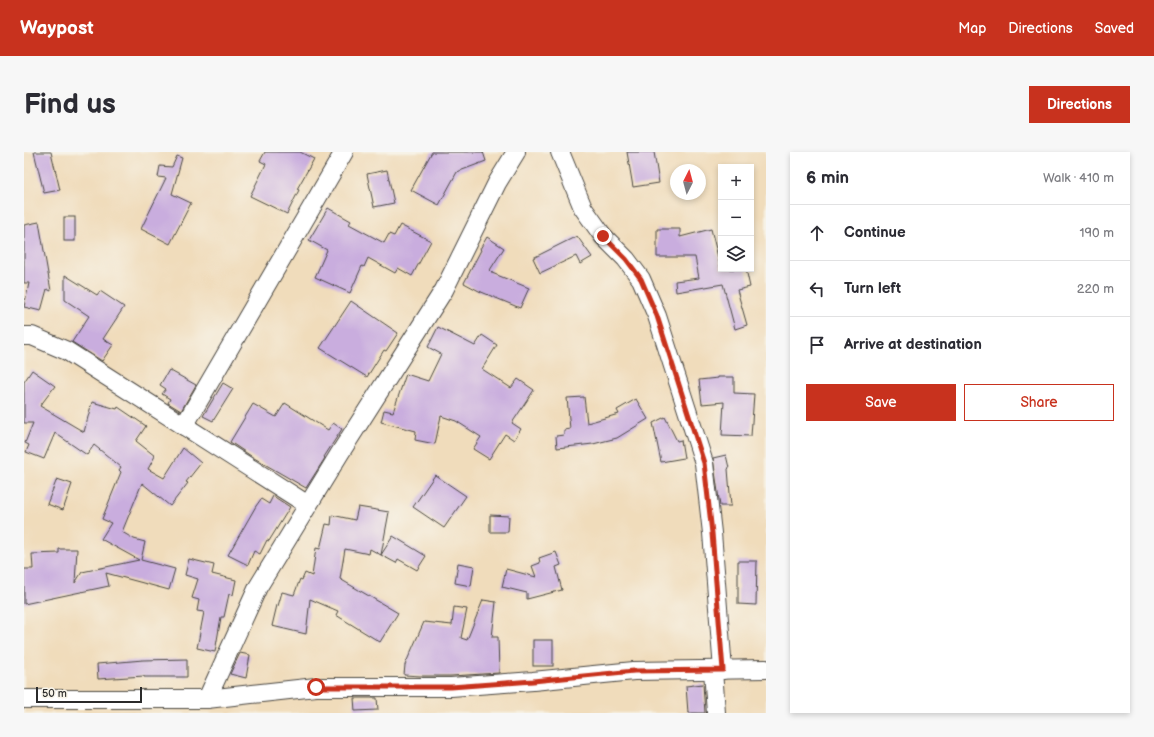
<!DOCTYPE html>
<meta charset="utf-8">
<style>
:root{--surface:#fff;--page:#f7f7f7;--text:#2b2b33;--muted:#7c7c81;--line:#e1e1e2;--accent:#c8321e}
body{margin:0;font-family:"Balsamiq Sans",sans-serif;background:var(--page);color:var(--text)}
.controls{position:absolute;right:12px;top:12px;display:grid;overflow:hidden;border-radius:0px;box-shadow:0 2px 6px #0003}
.controls button{width:36px;height:36px;display:grid;place-items:center;padding:0;border:0;border-bottom:1px solid var(--line);background:var(--surface);color:var(--text);font:20px sans-serif}
.compass{position:absolute;left:646px;top:12px;width:36px;height:36px;border-radius:50%;background:var(--surface);box-shadow:0 2px 6px #0003;rotate:6deg}
.scale{position:absolute;left:12px;bottom:10px;width:106px;box-sizing:border-box;padding-left:4px;border:2px solid #2b2b2b;border-top:0;font-size:11px;line-height:14px;white-space:nowrap;color:#2b2b2b;-webkit-text-stroke:3px #f7f3e8;paint-order:stroke}
.stop{position:absolute;width:12px;height:12px;margin:-9px;border:3px solid #c8321e;border-radius:50%;background:#fff}
.stop.end{background:#c8321e;border-color:#fff;box-shadow:0 1px 4px #0008}
.list{margin:0;padding:0;list-style:none}
h2{display:flex;justify-content:space-between;align-items:center;height:52px;margin:0;padding:0 16px;font-size:17px}
h2 small{font-size:13px;font-weight:400;color:var(--muted)}
.list li{display:grid;grid-template-columns:26px 1fr auto;gap:12px;align-items:center;box-sizing:border-box;height:56px;padding:0 16px;border-top:1px solid var(--line)}
.list b{display:block;font-size:15px;white-space:nowrap}
.list em{font-size:13px;font-style:normal;color:var(--muted)}
.actions{display:flex;gap:8px;padding:12px 16px}
.actions a{flex:1;padding:9px 0;border:1px solid var(--accent);border-radius:0px;text-align:center;font-size:14px;color:var(--accent)}
.actions .main{background:var(--accent);color:#fff}
.icon{flex:none;width:22px;height:22px;fill:none;stroke:currentColor;stroke-width:2;stroke-linecap:round;stroke-linejoin:round}
.map{position:relative;flex:none;width:742px;height:561px;overflow:hidden;border-radius:0px}
header{display:flex;align-items:center;gap:24px;box-sizing:border-box;height:56px;padding:0 20px;background:var(--accent);color:#fff}
header strong{font-size:19px}
nav{display:flex;gap:22px;margin-inline-start:auto;font-size:14px}
.intro{display:flex;align-items:center;justify-content:space-between;box-sizing:border-box;height:96px;padding:0 24px}
h1{margin:0;font-size:28px}
.button{padding:10px 18px;border-radius:0px;background:var(--accent);color:#fff;font-size:14px;font-weight:700}
main{display:flex;gap:24px;padding:0 24px}
aside{flex:1;background:var(--surface);border-radius:0px;box-shadow:0 2px 6px #0003}
.map>svg:first-child{display:block}
.building{fill:#c9adde}
.lines{fill:none;stroke-linecap:round;stroke-linejoin:round}
.minor-casing{stroke:#494641;stroke-width:20}
.minor{stroke:#fff;stroke-width:18}
.route{stroke:#c8321e;stroke-width:5}
</style>
<header>
<strong>Waypost</strong>
<nav><a>Map</a><a>Directions</a><a>Saved</a></nav>
</header>
<div class="intro"><h1>Find us</h1><a class="button">Directions</a></div>
<main>
<div class="map">
<svg width="742" height="561" viewBox="0 0 742 561">
<rect width="100%" height="100%" fill="#f7f3e8"/>
<filter id="ink" filterUnits="userSpaceOnUse"><feTurbulence type="fractalNoise" baseFrequency=".025" numOctaves="2"/><feDisplacementMap in="SourceGraphic" scale="8" xChannelSelector="R" yChannelSelector="G"/><feConvolveMatrix kernelMatrix="1 2 1 2 8 2 1 2 1" color-interpolation-filters="sRGB"/></filter>
<filter id="wash" filterUnits="userSpaceOnUse"><feTurbulence type="fractalNoise" baseFrequency=".012" numOctaves="4" result="noise"/><feDisplacementMap in="SourceGraphic" scale="16" xChannelSelector="R" yChannelSelector="G"/><feGaussianBlur stdDeviation="0.9" result="paint"/><feColorMatrix in="noise" values="0 0 0 0 0 0 0 0 0 0 0 0 0 0 0 0 0 1.4 0 .05"/><feComposite in="paint" operator="in"/></filter>
<g filter="url(#wash)">
<rect width="100%" height="100%" fill="#f0dcbb"/>
<g id="blocks">
<g class="building">
<polygon points="10,0 27,0 36,38 20,41"/>
<polygon points="241,0 276,0 290,7 273,37 275,38 263,62 226,44 242,12 236,9"/>
<polygon points="408,0 459,0 462,9 433,20 415,53 387,38"/>
<polygon points="603,0 630,0 635,31 609,35"/>
<polygon points="153,4 158,6 148,42 167,51 146,92 117,77 142,26 134,25 136,14 148,15"/>
<polygon points="363,18 370,51 350,55 343,22"/>
<polygon points="304,56 327,69 325,72 360,91 365,82 370,84 376,73 407,89 388,124 374,116 371,121 344,106 340,115 338,114 326,141 291,125 303,98 285,88"/>
<rect x="40" y="65" width="11" height="24"/>
<polygon points="15,70 27,139 23,137 17,159 0,155 5,131 0,131 0,73"/>
<polygon points="633,77 656,77 656,85 687,77 697,117 722,117 726,135 713,138 723,173 711,177 699,132 652,140 651,129 675,126 671,105 633,105"/>
<polygon points="553,84 568,105 556,112 552,104 516,121 509,106"/>
<polygon points="463,85 480,96 466,118 468,120 468,121 505,136 496,156 455,139 440,131 457,98 456,97"/>
<polygon points="41,123 73,143 76,139 100,155 79,187 89,193 78,209 48,190 65,164 41,148"/>
<polygon points="327,149 374,181 362,199 360,198 343,225 296,196"/>
<polygon points="414,175 451,194 458,183 473,193 458,217 487,236 494,227 510,238 488,271 497,277 490,288 481,282 465,307 449,297 457,285 432,269 417,264 411,292 391,288 392,279 357,270 360,258 369,260 382,222 404,229 417,202 404,195"/>
<polygon points="8,218 31,234 16,254 60,280 68,250 93,257 94,255 122,274 112,289 131,304 124,317 140,326 159,296 177,311 162,330 164,331 146,354 118,331 98,380 110,387 121,390 117,408 151,417 145,438 82,421 85,434 0,452 0,417 9,417 8,402 35,401 35,397 53,397 51,431 58,420 115,408 77,387 87,371 78,367 97,320 95,318 97,315 70,293 63,303 31,281 20,307 2,300 5,293 1,291 9,271 0,271 0,230"/>
<polygon points="145,218 172,233 157,259 144,251 146,247 138,242 142,237 136,233"/>
<polygon points="694,225 710,225 710,241 730,242 727,284 698,283 700,250 678,252 675,228 694,226"/>
<polygon points="199,231 209,237 189,269 179,264"/>
<polygon points="560,245 563,271 595,262 593,258 612,247 624,267 593,286 569,292 533,296 532,284 540,283 540,278 546,277 543,246"/>
<polygon points="261,251 304,278 309,271 318,277 300,305 301,306 282,336 230,306 206,290 229,252 252,265"/>
<polygon points="641,265 653,289 657,288 660,306 637,310 629,271"/>
<polygon points="702,303 705,316 704,317 707,354 696,354 689,306"/>
<polygon points="411,323 442,344 420,376 389,355"/>
<polygon points="33,327 48,332 39,358 23,352"/>
<polygon points="249,344 266,355 245,389 243,388 236,402 230,399 224,413 204,403 232,354 237,347 245,352"/>
<polygon points="334,355 365,360 357,403 346,397 345,402 321,397 316,427 374,461 356,490 312,463 314,459 286,447 282,482 248,474 253,453 254,454 258,440 270,443 276,427 278,428 281,421 288,424 292,396 296,397 302,372 307,373 308,363 331,368"/>
<polygon points="466,363 485,364 484,380 466,380"/>
<polygon points="369,384 402,404 393,418 374,407 372,411 357,403"/>
<polygon points="532,400 537,413 532,415 538,438 503,447 503,441 478,435 482,417 512,425 508,414 516,411 515,406"/>
<polygon points="165,407 190,413 188,422 212,428 209,443 205,442 200,465 197,465 191,500 173,496 180,460 173,459 175,448 168,446 174,427 161,423"/>
<polygon points="714,409 733,409 732,453 714,452"/>
<polygon points="434,411 450,414 447,434 431,431"/>
<polygon points="459,448 472,450 468,485 474,485 475,521 427,524 397,524 380,523 381,513 400,470 428,473 430,455 443,457 437,486 443,488"/>
<rect x="509" y="488" width="20" height="26"/>
<polygon points="216,501 226,503 222,526 206,522"/>
<polygon points="163,507 163,525 120,525 120,524 74,527 73,512 119,508"/>
<polygon points="679,532 681,561 664,561 662,534"/>
<polygon points="330,546 353,546 354,558 331,559"/>
</g>
</g>
</g>
<g filter="url(#ink)">
<use href="#blocks" fill-opacity="0" stroke="#494641" stroke-width="1"/>
<g class="lines">
<g class="minor-casing">
<g id="minor">
<polyline points="536,0 559,56 579,84 602,107 617,127 633,164 680,311 688,381 699,518"/>
<polyline points="0,184 8,184 43,199 284,353"/>
<polyline points="160,274 320,0"/>
<polyline points="689,518 692,561"/>
<polyline points="0,547 183,547 292,535 427,535 509,529 610,519 742,517"/>
<polyline points="183,547 234,435 316,301 420,138 473,31 492,0"/>
</g>
</g>
<use href="#minor" class="minor"/>
</g>
</g>
<g class="lines" filter="url(#ink)">
<polyline class="route" points="292,535 427,535 509,529 610,519 699,518 688,381 680,311 633,164 617,127 602,107 579,84"/>
</g>
</svg>
<div class="controls">
<button>+</button>
<button>−</button>
<button><svg class="icon" aria-label="layers" viewBox="0 0 24 24"><path d="M12 4l9 5-9 5-9-5zM3 14l9 5 9-5"/></svg></button>
</div>
<svg class="compass" viewBox="-18 -18 36 36"><path d="M0-13l5 13h-10z" fill="#e53935"/><path d="M0 13l5-13h-10z" fill="#7c7c81"/></svg>
<div class="scale">50 m</div>
<div class="stop" style="left:292px;top:535px"></div>
<div class="stop end" style="left:579px;top:84px"></div>
</div>
<aside>
<h2>6 min<small>Walk · 410 m</small></h2>
<ul class="list">
<li><svg class="icon" aria-label="ahead" viewBox="0 0 24 24"><path d="M12 20V5M6 11l6-6 6 6"/></svg><div><b>Continue</b></div><em>190 m</em></li>
<li><svg class="icon" aria-label="left" viewBox="0 0 24 24"><path d="M17 20v-9H6M10 6l-5 5 5 5"/></svg><div><b>Turn left</b></div><em>220 m</em></li>
<li><svg class="icon" aria-label="arrive" viewBox="0 0 24 24"><path d="M6 21V4h12l-3 4 3 4H6"/></svg><div><b>Arrive at destination</b></div></li>
</ul>
<div class="actions"><a class="main">Save</a><a>Share</a></div>
</aside>
</main>
